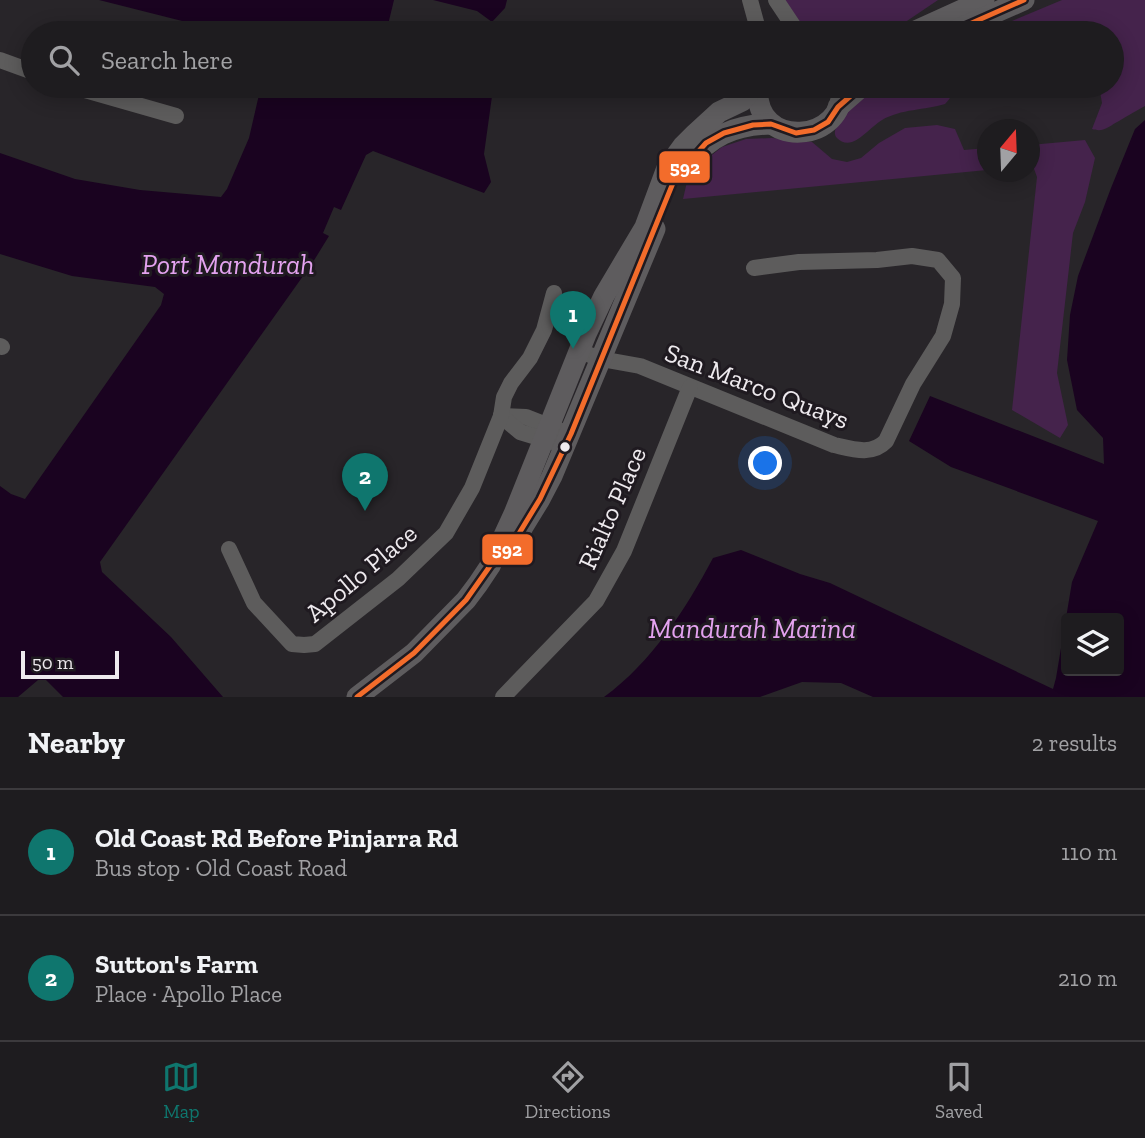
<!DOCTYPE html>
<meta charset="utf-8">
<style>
:root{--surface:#1e1c1f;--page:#262528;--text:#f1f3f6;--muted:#a1a1a4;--line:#3c3a3d;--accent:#0f766e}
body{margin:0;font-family:"Zilla Slab",serif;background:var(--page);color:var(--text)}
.controls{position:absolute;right:21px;bottom:21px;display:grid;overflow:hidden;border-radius:7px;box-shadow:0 4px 18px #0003}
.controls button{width:63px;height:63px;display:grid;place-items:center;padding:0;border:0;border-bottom:2px solid var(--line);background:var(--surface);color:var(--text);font:35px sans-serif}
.compass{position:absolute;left:977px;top:119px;width:63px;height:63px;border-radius:50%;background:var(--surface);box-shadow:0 4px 18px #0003;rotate:19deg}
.scale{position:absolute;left:21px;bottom:18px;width:98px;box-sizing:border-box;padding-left:7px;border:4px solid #eeeaee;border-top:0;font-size:19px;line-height:24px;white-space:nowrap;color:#eeeaee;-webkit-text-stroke:5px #1f1a20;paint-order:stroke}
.you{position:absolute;left:766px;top:464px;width:24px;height:24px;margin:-18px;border:5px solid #fff;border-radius:50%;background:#1a73e8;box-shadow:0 0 0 10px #1a73e833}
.badge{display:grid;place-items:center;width:46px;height:46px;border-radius:50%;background:var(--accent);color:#fff;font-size:23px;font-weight:700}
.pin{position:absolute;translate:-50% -58px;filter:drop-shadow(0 2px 4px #0008)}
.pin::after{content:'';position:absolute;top:37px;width:24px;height:21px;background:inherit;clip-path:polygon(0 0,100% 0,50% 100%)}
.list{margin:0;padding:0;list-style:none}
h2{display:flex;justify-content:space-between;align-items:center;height:91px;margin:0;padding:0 28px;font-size:30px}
h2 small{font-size:23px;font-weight:400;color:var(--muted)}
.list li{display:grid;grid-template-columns:46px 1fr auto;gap:21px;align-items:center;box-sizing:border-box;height:126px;padding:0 28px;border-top:2px solid var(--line)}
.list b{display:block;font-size:26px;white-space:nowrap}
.list p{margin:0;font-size:23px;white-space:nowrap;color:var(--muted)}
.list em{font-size:23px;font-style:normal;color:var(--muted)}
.icon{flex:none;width:38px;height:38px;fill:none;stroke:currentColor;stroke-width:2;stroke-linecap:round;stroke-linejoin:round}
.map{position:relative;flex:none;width:1145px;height:697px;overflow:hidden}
.search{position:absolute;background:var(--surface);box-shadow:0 4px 18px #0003;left:21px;right:21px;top:21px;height:77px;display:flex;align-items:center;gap:18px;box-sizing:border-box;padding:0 24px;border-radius:38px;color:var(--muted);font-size:26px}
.sheet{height:343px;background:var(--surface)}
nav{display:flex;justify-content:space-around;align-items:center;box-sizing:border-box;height:98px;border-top:2px solid var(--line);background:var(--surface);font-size:19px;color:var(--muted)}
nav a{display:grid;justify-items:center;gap:4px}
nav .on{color:var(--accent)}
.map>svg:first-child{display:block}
.green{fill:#45234c}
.water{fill:#1a0320;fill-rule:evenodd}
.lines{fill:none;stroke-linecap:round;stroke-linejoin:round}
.minor{stroke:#5d5c5c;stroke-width:16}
.major{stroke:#5e5c5e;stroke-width:21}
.bus-1-casing{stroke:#1f1a20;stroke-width:10}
.bus-1{stroke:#f36c2b;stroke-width:5}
.bus-dot{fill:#eeeaee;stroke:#1f1a20;stroke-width:2.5}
.labels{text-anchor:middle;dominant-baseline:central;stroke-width:6;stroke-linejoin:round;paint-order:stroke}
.street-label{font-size:26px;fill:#eeeaee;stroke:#1f1a20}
.water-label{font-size:28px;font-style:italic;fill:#e3a2ef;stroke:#1f1a20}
.line-badge{stroke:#1f1a20;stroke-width:2.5}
.badge-label{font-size:19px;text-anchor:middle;font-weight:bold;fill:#fff}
</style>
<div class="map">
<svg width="1145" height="697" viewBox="0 0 1145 697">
<rect width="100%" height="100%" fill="#282529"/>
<g class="green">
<polygon points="783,0 938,0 895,29 877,33 804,33"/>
<path d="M1062 0H1145V106C1136 111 1127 116 1119 121 1109 126 1104 133 1092 129L1102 103 1099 86H1112V33H983Z"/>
<path d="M876 86H952C953 94 951 98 945 104 925 110 901 109 882 120 872 126 863 138 852 142 846 144 841 142 837 138 826 125 866 94 876 86Z"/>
<polygon points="937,125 955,129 964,150 987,148 987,170 683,199 689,173 722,147 746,139 772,138 812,142 832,159 847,162 861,158 879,143 905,128"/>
<polygon points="1085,140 1095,158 1085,202 1073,233 1057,373 1068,425 1060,438 1012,410 1037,177 1033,166 1030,166 1030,145"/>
</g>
<g class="water">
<polygon points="99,0 394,0 386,33 264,33 194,24"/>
<polygon points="433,0 507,0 505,8 492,22 477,11"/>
<polygon points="261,86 480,86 493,89 484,154 491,182 484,193 373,151 366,155 341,210 334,207 323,233 329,236 313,262 100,562 102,572 171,637 223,697 63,697 46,680 38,680 18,697 0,697 0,486 11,494 25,499 161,305 164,294 155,287 72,276 0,254 0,153 75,179 140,190 221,197 227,189 249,138"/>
<path d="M1145 120V697H873L841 683 802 682 760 697H604C651 663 686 609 713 558L741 550 800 574 830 583 1053 689 1056 678 1072 582 1098 521 951 467 909 441 930 396 1104 464 1103 438 1077 410 1067 360 1070 315 1078 276 1111 188 1135 129ZM1119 618V671H1066V618Z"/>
</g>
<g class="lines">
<g class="minor">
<polyline points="750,0 759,33"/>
<polyline points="776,0 798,33"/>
<polyline points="0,60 33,72"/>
<polyline points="71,86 176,116"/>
<polyline points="0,346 2,347"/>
<path d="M579 351 601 359 640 366 834 445C852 449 872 456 886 441L913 384 943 336 952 304 953 278 938 260 912 256 877 260 799 262 754 268"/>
<polyline points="501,416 526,417 559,430"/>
<polyline points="501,416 520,432 553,442"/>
<polyline points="229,549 254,603 292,644 304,645 315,644 398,579 446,533 472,488 501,416 504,397 511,383 530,358 544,330 554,293"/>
<polyline points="503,697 596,601 624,551 690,387"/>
</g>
<g class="major">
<polyline points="911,33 984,0"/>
<polyline points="949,33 1024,0"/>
<path d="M758 86C752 152 849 143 841 86"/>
<polyline points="838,107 862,86"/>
<path d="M685 166C710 136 733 125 771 124"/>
<polyline points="513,543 540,499 552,476 655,229"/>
<polyline points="357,697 414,653 466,600 478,584 490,566 514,514 586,334 604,296 645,227 667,168 683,146 695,134 719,112 742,101 755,86"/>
</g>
<g class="bus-1-casing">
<g id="bus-1">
<polyline points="949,33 1024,0"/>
<polyline points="357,697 414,653 466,600 490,566 512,545 540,499 571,434 675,178 706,143 724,133 753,125 771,124 796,133 814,130 828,122 838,107 862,86"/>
</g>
</g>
<use href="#bus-1" class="bus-1"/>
</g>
<circle class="bus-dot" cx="565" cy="447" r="6"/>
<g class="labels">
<g class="street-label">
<text transform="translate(757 386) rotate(21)">San Marco Quays</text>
<text transform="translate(612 508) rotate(-66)">Rialto Place</text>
<text transform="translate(361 573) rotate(-40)">Apollo Place</text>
</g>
<g class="water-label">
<text x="228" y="264">Port Mandurah</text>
<text x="752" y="628">Mandurah Marina</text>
</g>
</g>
<g class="line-badge">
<rect x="658" y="150" width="53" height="34" rx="7" fill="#f36c2b"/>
<rect x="481" y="533" width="53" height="33" rx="7" fill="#f36c2b"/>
</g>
<g class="badge-label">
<text x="685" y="174">592</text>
<text x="507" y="556">592</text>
</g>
</svg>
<div class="controls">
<button><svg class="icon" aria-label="layers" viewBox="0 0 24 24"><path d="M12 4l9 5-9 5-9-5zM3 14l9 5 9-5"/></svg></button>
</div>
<svg class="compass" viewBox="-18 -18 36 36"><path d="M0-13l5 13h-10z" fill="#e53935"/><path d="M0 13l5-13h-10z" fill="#a1a1a4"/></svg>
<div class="scale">50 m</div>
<div class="you"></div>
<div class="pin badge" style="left:573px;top:349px">1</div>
<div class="pin badge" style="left:365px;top:511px">2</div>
<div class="search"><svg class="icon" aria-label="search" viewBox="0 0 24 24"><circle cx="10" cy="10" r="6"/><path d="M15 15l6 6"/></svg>Search here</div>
</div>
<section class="sheet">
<h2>Nearby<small>2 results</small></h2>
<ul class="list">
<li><span class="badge">1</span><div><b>Old Coast Rd Before Pinjarra Rd</b><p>Bus stop · Old Coast Road</p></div><em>110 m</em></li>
<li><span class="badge">2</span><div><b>Sutton's Farm</b><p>Place · Apollo Place</p></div><em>210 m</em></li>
</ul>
</section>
<nav>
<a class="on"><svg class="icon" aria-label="map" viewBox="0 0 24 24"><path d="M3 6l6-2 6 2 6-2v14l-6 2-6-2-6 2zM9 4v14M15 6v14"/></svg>Map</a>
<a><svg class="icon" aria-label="directions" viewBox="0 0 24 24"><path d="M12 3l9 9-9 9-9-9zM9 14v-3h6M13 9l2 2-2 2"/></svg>Directions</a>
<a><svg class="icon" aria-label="saved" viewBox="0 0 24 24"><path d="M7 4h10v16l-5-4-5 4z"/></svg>Saved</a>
</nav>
